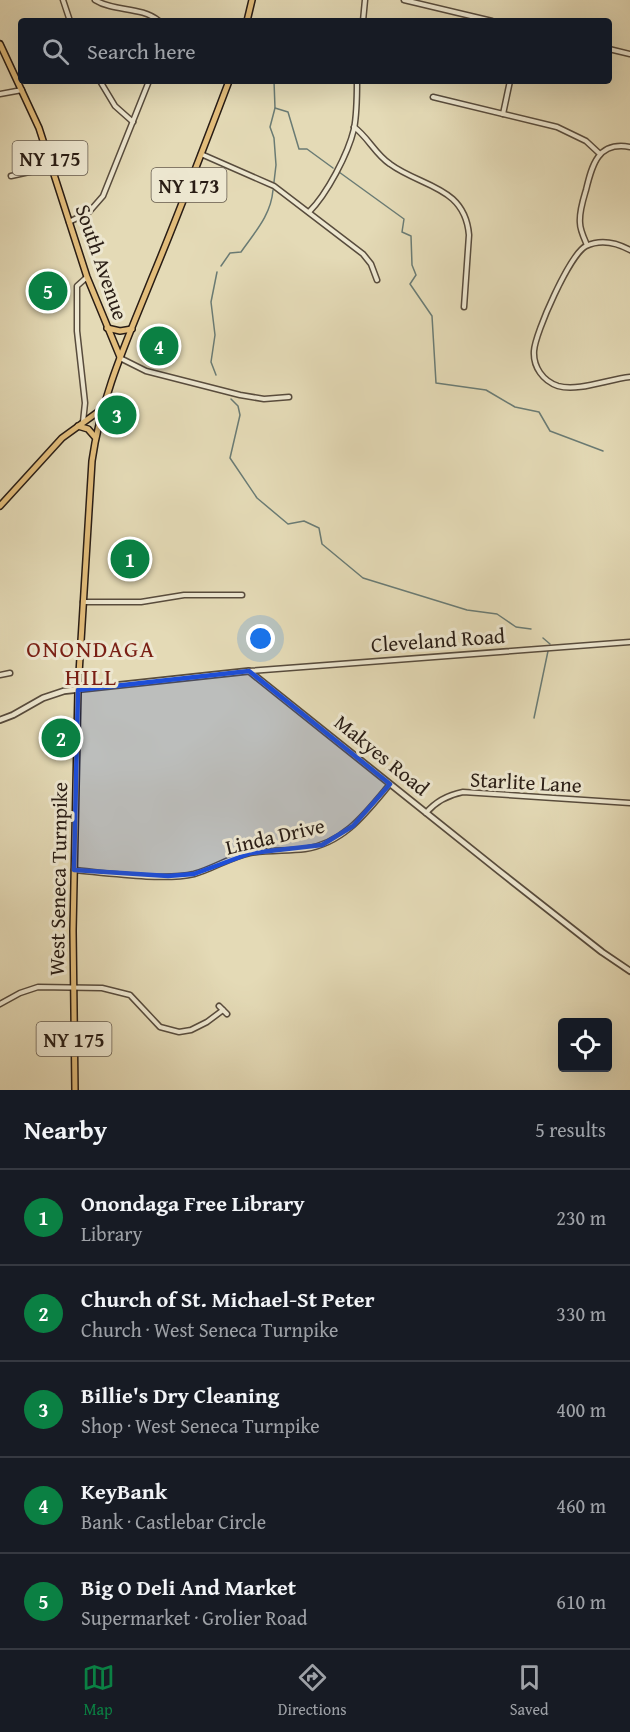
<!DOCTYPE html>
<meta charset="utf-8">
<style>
:root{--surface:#171b24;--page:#242831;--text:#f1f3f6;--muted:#9ea1a6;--line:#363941;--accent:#0b8043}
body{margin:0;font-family:"Gentium Book Plus",serif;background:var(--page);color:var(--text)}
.controls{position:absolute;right:18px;bottom:18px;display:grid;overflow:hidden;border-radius:6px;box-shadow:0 6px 24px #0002}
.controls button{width:54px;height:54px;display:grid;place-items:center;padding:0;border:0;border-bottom:2px solid var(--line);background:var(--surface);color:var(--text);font:30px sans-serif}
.you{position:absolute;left:261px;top:639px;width:21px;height:21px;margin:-15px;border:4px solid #fff;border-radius:50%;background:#1a73e8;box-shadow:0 0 0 9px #1a73e833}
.badge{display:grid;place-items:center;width:39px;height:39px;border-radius:50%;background:var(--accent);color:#fff;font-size:20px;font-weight:700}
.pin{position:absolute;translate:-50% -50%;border:3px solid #fff;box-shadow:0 2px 6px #0006}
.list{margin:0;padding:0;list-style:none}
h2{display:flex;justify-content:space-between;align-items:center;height:78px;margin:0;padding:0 24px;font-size:26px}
h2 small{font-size:20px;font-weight:400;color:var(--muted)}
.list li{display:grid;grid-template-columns:39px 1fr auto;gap:18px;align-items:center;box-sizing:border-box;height:96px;padding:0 24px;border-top:2px solid var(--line)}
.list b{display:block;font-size:22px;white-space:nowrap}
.list p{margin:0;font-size:20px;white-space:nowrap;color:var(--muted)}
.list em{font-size:20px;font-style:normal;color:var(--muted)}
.icon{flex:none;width:33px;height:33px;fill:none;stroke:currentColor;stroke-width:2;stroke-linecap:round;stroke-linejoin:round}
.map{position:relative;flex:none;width:630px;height:1090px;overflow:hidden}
.search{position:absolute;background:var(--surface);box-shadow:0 6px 24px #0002;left:18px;right:18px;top:18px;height:66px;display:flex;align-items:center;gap:15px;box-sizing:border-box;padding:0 21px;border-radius:6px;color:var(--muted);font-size:22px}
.sheet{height:558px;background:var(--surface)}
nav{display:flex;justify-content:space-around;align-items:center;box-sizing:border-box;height:84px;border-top:2px solid var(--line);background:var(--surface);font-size:16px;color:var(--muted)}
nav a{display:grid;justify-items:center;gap:3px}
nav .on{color:var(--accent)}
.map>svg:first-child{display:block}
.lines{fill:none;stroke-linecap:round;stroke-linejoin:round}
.stream{stroke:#6a7b74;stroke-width:1.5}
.minor-casing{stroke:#584c3d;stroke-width:7}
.tertiary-casing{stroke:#584c3d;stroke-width:8}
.primary-casing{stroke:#291d15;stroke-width:8}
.minor{stroke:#ede7d0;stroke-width:4}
.tertiary{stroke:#ede7d0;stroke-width:4.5}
.primary{stroke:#e2bd7b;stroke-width:5}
.marked{fill:#1d4ed8;fill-opacity:0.2;stroke:#1d4ed8;stroke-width:4.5;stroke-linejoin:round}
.labels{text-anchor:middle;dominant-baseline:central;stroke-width:6;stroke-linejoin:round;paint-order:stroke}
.shield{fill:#ede7d0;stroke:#645a4d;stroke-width:1.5}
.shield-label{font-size:20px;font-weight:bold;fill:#291d15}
.street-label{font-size:21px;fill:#291d15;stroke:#ede7d0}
.quarter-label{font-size:24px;letter-spacing:1.5px;fill:#7a1f14;stroke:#ede7d0}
</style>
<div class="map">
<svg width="630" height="1090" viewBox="0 0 630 1090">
<rect width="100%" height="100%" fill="#e4dab6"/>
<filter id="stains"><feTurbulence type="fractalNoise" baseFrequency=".00333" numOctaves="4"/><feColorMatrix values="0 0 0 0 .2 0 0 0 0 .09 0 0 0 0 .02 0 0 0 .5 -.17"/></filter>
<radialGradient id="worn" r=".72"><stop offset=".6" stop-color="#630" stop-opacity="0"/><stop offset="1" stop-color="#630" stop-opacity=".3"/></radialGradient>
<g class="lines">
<g class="stream">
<polyline points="274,81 275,108 270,127 274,138 276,165 274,182"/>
<polyline points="275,108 288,112 299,149 307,149 333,168"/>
<polyline points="339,172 404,219 402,232 411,236 412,265 416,275 410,284 432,316 436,383 486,390 515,407 539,412 550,431 603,451"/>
<path d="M221 266 230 253 241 252C255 232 271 215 273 190"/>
<polyline points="216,375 211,362 215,335 211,302 217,272"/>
<polyline points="231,399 238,406 240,415 230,458 257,498 288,524 304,521 319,528 322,544 363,578 467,610 497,614 516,627 531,629"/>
<polyline points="543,638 550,644"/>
<polyline points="534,718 548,651"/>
</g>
<g class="minor-casing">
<g id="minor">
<polyline points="63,0 70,21"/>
<path d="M95 0C114 12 141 6 159 21"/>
<polyline points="404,0 492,21"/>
<polyline points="363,21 365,0"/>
<polyline points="609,49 630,54"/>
<polyline points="100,81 115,106 133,122"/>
<polyline points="0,94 22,90"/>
<polyline points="433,97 557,127 586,141 600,154"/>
<polyline points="503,114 510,81"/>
<path d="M354 127C368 137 375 154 390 164 421 187 465 186 469 235L464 307"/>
<polyline points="201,154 274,186 363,254 371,264 377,280"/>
<polyline points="11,176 52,167"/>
<path d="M309 212C327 194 348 154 354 129 357 113 357 97 357 81"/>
<polyline points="69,222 89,212 103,196 149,81"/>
<path d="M587 245C584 238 580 230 580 223 579 212 583 200 586 190 592 165 598 141 630 147"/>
<path d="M630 250C617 243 601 239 586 246 570 254 535 333 534 351 533 367 543 381 558 386 578 392 609 379 630 377"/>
<polyline points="120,358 146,371 240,395 264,399 289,397"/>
<polyline points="83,422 85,403 77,331 77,286 87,277"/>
<polyline points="83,602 141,602 184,595 242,595"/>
<polyline points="249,671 630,642"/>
<polyline points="0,675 10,673"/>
<path d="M426 813C436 801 448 795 463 792L630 803"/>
<path d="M74 870C107 873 164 881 194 874 213 869 230 857 250 853 268 850 287 851 305 849 344 843 366 813 390 784"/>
<polyline points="0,1004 20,993 38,987 102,988 130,995 160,1027 179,1032 191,1030 207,1022 223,1010"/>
<polyline points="219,1006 227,1014"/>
</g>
</g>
<g class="tertiary-casing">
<polyline id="tertiary" points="0,720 13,715 43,698 64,691 249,671 499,871 602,952 630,971"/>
</g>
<g class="primary-casing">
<g id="primary">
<polyline points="247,21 252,0"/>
<polyline points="0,44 39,128 87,277 120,357"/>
<polyline points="107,328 120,331 132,329"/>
<polyline points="78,426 88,429 95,437"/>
<polyline points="0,506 62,438 102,409"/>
<path d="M75 1090 73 931 78 690 92 461C101 396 128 338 152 278 179 213 204 147 229 81"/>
</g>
</g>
<use href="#minor" class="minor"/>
<use href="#tertiary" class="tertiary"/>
<use href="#primary" class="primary"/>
</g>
<path class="marked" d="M249 671 390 784 353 826 322 845 251 853 194 874 168 876 74 870 78 690Z"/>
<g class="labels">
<g class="shield">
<rect x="12.5" y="141" width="75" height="34" rx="4.5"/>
<rect x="151.5" y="168" width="75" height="34" rx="4.5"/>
<rect x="36.5" y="1022" width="75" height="34" rx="4.5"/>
</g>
<g class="shield-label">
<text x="50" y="158">NY 175</text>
<text x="189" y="185">NY 173</text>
<text x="74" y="1039">NY 175</text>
</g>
<g class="street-label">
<text transform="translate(102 262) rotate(71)">South Avenue</text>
<text transform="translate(438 640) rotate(-4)">Cleveland Road</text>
<text transform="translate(382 755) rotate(39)">Makyes Road</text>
<text transform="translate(526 782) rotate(3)">Starlite Lane</text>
<text transform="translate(275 836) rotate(-13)">Linda Drive</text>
<text transform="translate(58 879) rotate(-89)">West Seneca Turnpike</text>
</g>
<g class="quarter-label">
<text x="91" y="648">ONONDAGA<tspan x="91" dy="28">HILL</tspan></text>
</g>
</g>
<rect width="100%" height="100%" filter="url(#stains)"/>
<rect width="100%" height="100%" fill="url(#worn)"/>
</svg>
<div class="controls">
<button><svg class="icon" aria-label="locate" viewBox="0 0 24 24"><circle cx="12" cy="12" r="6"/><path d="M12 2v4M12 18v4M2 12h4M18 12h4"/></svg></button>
</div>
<div class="you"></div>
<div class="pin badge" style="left:130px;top:559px">1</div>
<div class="pin badge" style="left:61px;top:738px">2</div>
<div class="pin badge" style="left:117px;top:415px">3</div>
<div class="pin badge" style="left:159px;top:346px">4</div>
<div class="pin badge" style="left:48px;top:291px">5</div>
<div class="search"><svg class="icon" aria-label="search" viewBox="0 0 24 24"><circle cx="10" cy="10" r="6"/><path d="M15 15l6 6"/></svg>Search here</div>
</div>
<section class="sheet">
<h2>Nearby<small>5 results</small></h2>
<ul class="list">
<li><span class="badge">1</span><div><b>Onondaga Free Library</b><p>Library</p></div><em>230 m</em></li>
<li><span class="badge">2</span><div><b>Church of St. Michael-St Peter</b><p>Church · West Seneca Turnpike</p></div><em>330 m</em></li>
<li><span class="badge">3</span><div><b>Billie's Dry Cleaning</b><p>Shop · West Seneca Turnpike</p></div><em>400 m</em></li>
<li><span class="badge">4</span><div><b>KeyBank</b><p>Bank · Castlebar Circle</p></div><em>460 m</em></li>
<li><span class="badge">5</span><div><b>Big O Deli And Market</b><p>Supermarket · Grolier Road</p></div><em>610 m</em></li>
</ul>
</section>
<nav>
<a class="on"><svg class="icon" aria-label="map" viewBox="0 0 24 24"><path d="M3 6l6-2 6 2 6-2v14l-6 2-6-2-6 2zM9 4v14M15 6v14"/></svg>Map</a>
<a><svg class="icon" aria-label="directions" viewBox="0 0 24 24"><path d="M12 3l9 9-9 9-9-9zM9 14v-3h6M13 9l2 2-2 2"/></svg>Directions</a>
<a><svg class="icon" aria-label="saved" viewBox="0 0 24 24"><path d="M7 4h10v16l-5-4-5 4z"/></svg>Saved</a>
</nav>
